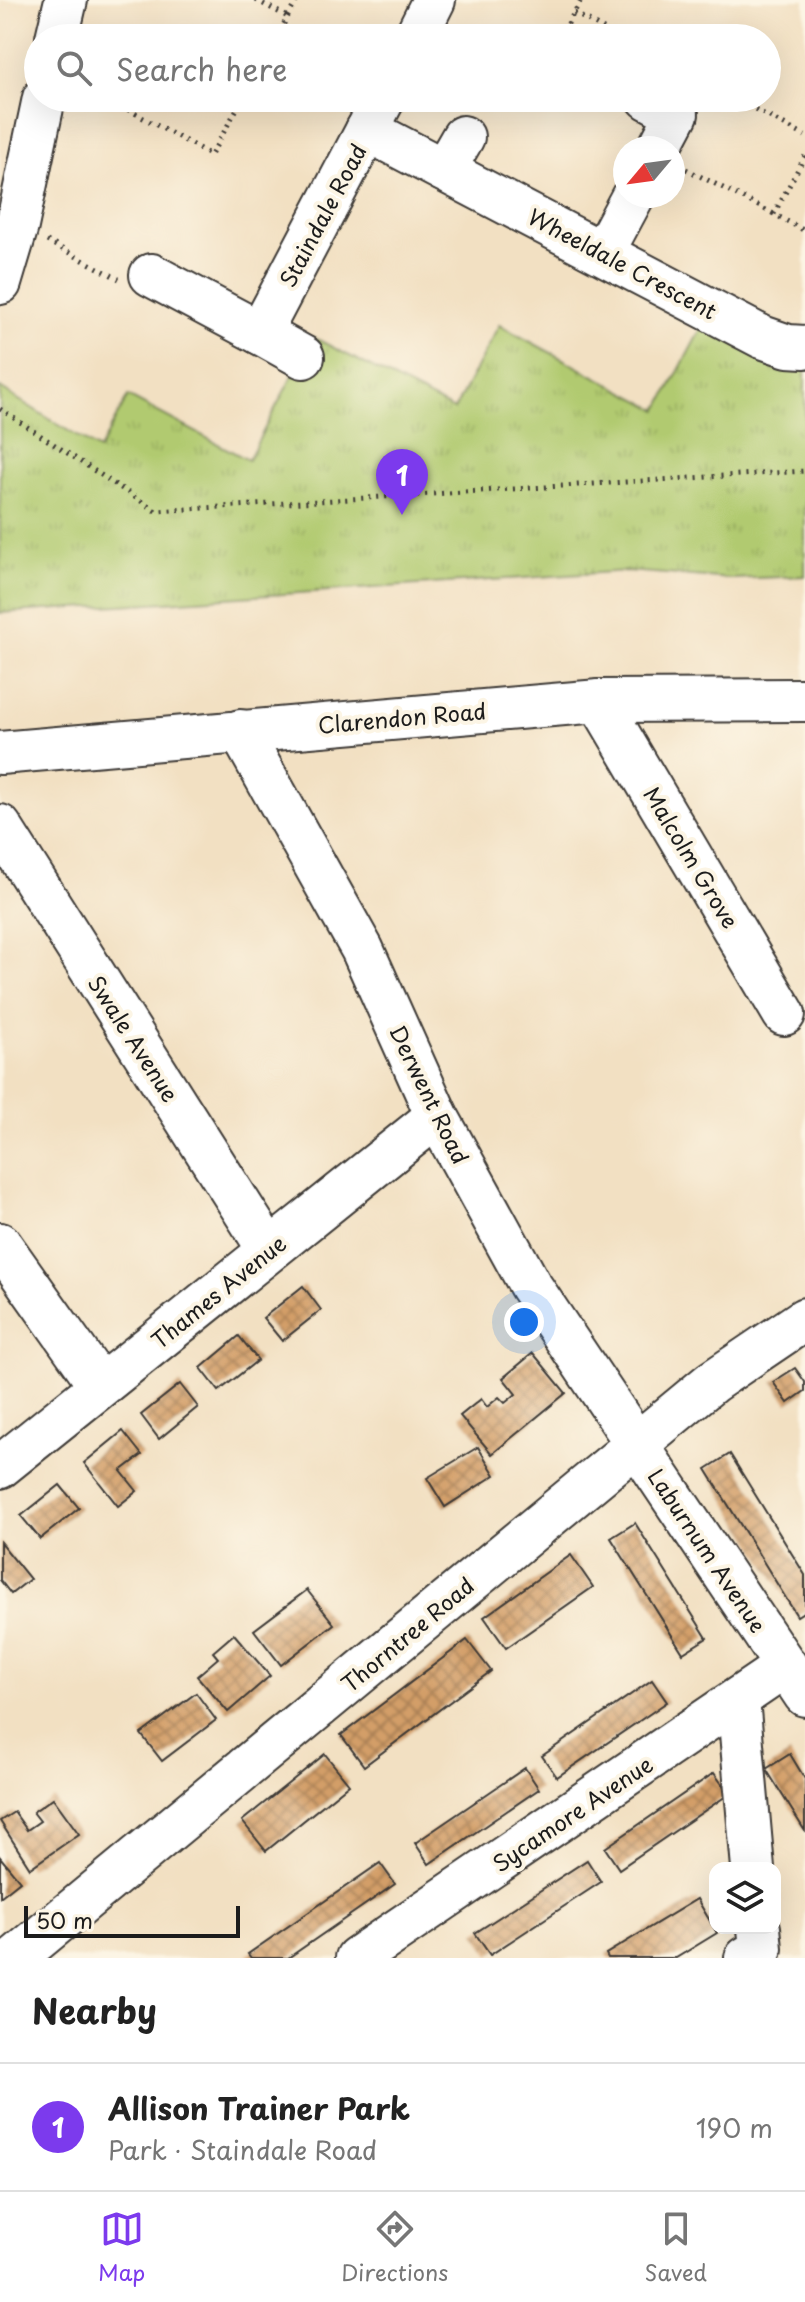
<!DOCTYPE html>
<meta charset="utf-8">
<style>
:root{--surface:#fff;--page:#f6f6f6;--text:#222;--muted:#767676;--line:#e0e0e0;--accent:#7c3aed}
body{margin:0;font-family:"Playpen Sans",sans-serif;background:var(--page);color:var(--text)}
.controls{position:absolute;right:24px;bottom:24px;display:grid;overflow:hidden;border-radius:16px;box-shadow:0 8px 32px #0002}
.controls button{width:72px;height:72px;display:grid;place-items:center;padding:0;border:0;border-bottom:2px solid var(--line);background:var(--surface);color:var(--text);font:40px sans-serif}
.compass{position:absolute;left:613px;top:136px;width:72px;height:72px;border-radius:50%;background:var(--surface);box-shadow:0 8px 32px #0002;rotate:241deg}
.scale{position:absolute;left:24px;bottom:20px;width:216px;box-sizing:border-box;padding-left:8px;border:4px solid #1c1c1c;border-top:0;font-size:22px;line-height:28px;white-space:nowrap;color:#1c1c1c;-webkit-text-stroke:6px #fcf5e5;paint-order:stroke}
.you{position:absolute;left:524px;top:1322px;width:28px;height:28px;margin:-20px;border:6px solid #fff;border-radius:50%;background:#1a73e8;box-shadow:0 0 0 12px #1a73e833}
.badge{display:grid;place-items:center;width:52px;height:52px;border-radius:50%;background:var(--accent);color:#fff;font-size:26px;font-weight:700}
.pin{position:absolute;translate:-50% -66px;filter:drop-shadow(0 2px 4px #0008)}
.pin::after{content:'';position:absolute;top:42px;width:28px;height:24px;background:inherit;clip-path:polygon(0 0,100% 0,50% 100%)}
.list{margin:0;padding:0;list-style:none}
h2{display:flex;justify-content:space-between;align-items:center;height:104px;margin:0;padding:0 32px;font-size:34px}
h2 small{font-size:26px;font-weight:400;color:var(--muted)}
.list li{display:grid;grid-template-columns:52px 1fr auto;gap:24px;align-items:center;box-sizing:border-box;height:128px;padding:0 32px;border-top:2px solid var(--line)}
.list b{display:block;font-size:30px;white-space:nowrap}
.list p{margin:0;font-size:26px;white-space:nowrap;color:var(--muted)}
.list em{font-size:26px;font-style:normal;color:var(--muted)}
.icon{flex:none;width:44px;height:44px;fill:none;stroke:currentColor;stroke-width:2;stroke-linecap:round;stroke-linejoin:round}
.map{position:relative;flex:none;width:805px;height:1958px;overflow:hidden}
.search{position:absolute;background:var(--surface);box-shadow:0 8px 32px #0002;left:24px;right:24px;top:24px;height:88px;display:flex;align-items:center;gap:20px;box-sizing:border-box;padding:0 28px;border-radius:44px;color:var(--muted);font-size:30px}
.sheet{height:232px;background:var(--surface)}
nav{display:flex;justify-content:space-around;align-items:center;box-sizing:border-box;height:112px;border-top:2px solid var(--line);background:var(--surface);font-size:22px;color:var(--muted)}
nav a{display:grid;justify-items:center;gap:4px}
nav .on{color:var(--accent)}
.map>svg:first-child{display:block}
.park{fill:url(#park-tufts);stroke:#667346;stroke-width:2}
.building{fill:url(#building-cross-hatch)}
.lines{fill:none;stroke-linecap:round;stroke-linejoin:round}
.minor-casing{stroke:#3c3935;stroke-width:46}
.path{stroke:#3c3935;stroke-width:5;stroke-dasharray:2 6;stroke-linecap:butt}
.minor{stroke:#fff;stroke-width:42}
.labels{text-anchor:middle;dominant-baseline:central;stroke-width:8;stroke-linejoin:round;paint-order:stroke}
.street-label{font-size:22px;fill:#1c1c1c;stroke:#fcf5e5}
</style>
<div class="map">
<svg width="805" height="1958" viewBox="0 0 805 1958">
<defs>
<pattern id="park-tufts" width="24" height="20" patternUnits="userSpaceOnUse" patternTransform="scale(2)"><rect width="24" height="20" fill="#b1ca70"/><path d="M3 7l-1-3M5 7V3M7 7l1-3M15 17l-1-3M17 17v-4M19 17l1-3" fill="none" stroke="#98ad60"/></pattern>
<pattern id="building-cross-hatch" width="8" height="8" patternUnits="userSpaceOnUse" patternTransform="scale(2)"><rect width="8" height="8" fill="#d39e68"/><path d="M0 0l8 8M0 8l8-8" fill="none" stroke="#aa8055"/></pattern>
</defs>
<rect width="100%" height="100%" fill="#fcf5e5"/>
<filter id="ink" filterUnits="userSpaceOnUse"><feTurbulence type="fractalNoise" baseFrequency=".0125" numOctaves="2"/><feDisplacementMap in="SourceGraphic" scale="16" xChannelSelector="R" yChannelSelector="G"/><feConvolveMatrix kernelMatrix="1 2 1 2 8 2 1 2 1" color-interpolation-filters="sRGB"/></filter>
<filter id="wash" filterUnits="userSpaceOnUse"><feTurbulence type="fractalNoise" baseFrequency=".006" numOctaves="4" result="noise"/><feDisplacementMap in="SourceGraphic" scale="32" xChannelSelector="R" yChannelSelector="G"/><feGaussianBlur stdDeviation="1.8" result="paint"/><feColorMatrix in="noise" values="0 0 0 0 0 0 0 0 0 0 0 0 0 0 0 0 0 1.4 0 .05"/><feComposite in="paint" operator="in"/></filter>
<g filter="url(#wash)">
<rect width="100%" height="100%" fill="#f2e0c2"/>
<polygon class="park" points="499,325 658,410 702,327 798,370 805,367 805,576 732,579 627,571 0,613 0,388 99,450 128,396 248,460 313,337 454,410"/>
<g id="blocks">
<g class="building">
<polygon points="303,1286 321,1310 282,1341 263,1318"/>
<polygon points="239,1336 258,1360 219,1391 201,1368"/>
<polygon points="533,1353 566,1393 492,1454 460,1416 481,1399 487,1407 499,1397 505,1403 516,1394 503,1378"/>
<polygon points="795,1368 805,1382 805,1391 788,1403 773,1382"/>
<polygon points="180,1384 198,1407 159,1439 141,1415"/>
<polygon points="123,1431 142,1455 121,1471 137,1491 118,1506 84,1463"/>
<polygon points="478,1447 495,1475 445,1507 427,1478"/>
<polygon points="730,1454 805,1575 805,1611 797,1616 706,1469"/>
<polygon points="60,1485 79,1508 40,1539 21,1516"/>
<polygon points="635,1523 707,1638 683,1653 611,1538"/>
<polygon points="0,1542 30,1579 11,1594 0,1580"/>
<polygon points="571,1555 593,1587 506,1648 484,1617"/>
<polygon points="307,1590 334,1624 281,1665 254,1630"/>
<polygon points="234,1634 270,1676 228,1712 197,1676 218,1658 213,1652"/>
<polygon points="467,1640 491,1671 364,1766 341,1735"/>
<polygon points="652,1680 667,1702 557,1777 542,1756"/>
<polygon points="196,1693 216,1720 162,1761 141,1734"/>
<polygon points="325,1754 349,1784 266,1851 242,1821"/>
<polygon points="790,1754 805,1779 805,1831 766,1769"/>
<polygon points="525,1768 539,1789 429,1864 415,1843"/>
<polygon points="714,1773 729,1794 619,1869 605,1848"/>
<polygon points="53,1798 79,1834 30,1868 0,1821 14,1812 27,1830 40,1821 33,1812"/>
<polygon points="0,1857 20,1881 0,1897"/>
<polygon points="587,1860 601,1882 490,1955 475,1933"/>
<polygon points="380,1863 395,1884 288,1958 251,1958 248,1954"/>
<polygon points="697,1899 717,1933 676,1958 608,1958 606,1954"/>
</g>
</g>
</g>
<g filter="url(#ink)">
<use href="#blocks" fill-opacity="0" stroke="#3c3935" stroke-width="2"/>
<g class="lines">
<g class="minor-casing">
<g id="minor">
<polyline points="57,38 66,0"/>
<polyline points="415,38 434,0"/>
<polyline points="648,98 677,114 659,148"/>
<polyline points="367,130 762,337 788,346 805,347"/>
<polyline points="444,170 463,137"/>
<polyline points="603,252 633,196"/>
<polyline points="151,275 260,333 384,98"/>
<polyline points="0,283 17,226 44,98"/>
<polyline points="260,333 303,357"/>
<polyline points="599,701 784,1014"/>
<polyline points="240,731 362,949 437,1116 530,1285 805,1695"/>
<polyline points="0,753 599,701 805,700"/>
<polyline points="0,826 269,1250"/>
<polyline points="0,1244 100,1385"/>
<polyline points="0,1467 437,1116"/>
<polyline points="738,1699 753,1868"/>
<polyline points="15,1958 712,1382 805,1319"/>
<polyline points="357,1958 786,1666"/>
<polyline points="746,1958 761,1949 759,1928"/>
</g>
</g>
<g class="path">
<polyline points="256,0 288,17"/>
<polyline points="574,13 620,38"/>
<polyline points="276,38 297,0"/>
<polyline points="560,38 581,0"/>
<polyline points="107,98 211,155 243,98"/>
<polyline points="734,98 805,136"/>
<polyline points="805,156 774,214 805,231"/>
<polyline points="686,169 774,214"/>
<polyline points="47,241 119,279"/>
<polyline points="0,409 156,511 805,471"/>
</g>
<use href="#minor" class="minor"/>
</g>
</g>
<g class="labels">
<g class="street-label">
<text transform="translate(322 215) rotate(-62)">Staindale Road</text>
<text transform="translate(623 263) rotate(28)">Wheeldale Crescent</text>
<text transform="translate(402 717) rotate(-5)">Clarendon Road</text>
<text transform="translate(692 857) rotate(59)">Malcolm Grove</text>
<text transform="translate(134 1038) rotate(57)">Swale Avenue</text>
<text transform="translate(430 1094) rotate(64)">Derwent Road</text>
<text transform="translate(218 1291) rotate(-39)">Thames Avenue</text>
<text transform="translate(708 1550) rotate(56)">Laburnum Avenue</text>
<text transform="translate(407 1634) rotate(-40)">Thorntree Road</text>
<text transform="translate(572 1813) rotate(-34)">Sycamore Avenue</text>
</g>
</g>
</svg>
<div class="controls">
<button><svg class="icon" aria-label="layers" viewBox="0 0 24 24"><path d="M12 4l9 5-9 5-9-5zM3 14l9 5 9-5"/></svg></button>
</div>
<svg class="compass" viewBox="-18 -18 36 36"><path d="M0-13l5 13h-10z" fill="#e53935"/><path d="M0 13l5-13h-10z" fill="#767676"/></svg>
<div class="scale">50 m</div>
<div class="you"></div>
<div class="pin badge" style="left:402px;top:515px">1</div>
<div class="search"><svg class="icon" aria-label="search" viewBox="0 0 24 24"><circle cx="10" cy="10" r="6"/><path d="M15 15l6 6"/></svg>Search here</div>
</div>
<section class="sheet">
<h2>Nearby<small></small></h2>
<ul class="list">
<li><span class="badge">1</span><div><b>Allison Trainer Park</b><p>Park · Staindale Road</p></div><em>190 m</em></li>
</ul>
</section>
<nav>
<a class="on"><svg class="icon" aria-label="map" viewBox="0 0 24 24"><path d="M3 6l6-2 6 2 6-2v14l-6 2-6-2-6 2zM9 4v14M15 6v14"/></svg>Map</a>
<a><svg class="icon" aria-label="directions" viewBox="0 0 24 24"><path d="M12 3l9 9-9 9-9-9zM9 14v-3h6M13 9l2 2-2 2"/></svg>Directions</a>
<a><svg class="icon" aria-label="saved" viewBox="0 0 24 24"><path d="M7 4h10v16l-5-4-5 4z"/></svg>Saved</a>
</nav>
